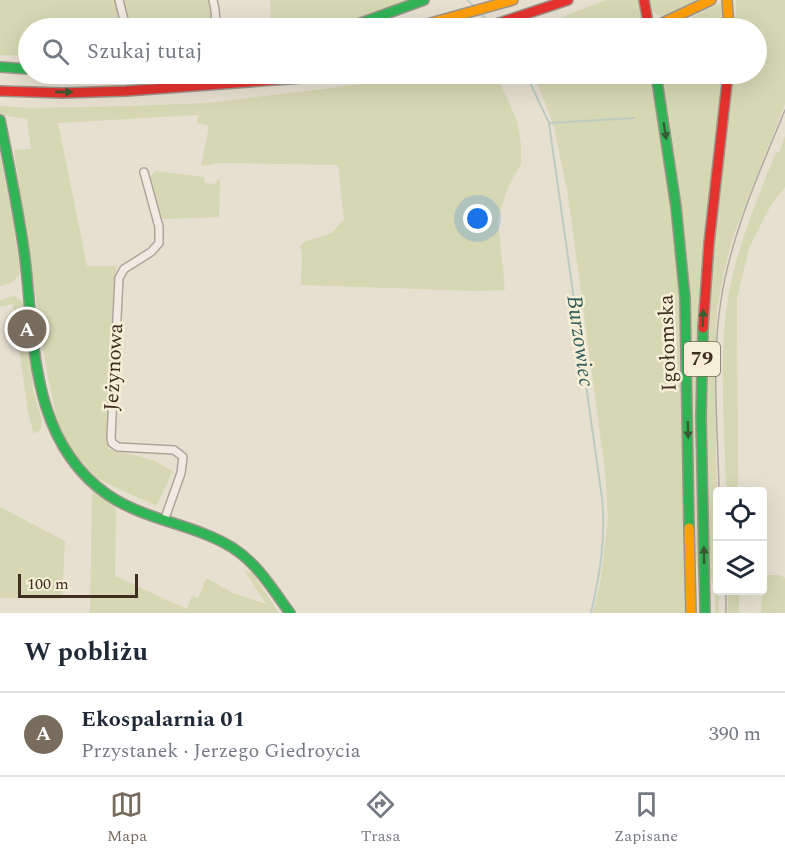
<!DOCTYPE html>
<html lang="pl">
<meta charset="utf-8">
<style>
:root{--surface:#fff;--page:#f2f2f3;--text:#1f2937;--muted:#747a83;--line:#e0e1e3;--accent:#786c5e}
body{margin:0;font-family:Spectral,serif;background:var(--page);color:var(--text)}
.controls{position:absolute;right:18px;bottom:18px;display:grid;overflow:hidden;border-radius:6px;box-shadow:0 6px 24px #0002}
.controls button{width:54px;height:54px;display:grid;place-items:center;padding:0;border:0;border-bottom:2px solid var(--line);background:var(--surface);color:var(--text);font:30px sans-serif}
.scale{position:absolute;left:18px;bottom:15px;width:120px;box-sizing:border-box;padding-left:6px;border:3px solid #3d2e20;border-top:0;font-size:16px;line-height:21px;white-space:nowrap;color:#3d2e20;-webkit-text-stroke:4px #f7eed8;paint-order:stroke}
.you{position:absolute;left:478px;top:219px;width:21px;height:21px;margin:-15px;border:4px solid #fff;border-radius:50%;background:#1a73e8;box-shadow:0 0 0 9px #1a73e833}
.badge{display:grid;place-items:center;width:39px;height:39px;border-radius:50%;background:var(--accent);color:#fff;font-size:20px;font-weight:700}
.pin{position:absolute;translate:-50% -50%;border:3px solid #fff;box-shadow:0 2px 6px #0006}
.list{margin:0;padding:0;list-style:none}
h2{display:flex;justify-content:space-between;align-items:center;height:78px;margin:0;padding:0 24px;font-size:26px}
h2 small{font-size:20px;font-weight:400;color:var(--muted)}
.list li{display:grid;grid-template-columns:39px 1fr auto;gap:18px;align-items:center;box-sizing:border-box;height:84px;padding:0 24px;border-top:2px solid var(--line)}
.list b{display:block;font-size:22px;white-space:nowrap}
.list p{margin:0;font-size:20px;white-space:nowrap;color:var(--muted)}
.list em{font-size:20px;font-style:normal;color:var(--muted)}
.icon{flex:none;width:33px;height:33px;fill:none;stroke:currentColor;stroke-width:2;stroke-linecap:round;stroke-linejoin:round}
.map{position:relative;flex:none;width:785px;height:613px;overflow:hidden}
.search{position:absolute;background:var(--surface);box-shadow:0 6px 24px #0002;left:18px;right:18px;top:18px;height:66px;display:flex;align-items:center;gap:15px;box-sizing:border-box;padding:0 21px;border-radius:33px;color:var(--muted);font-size:22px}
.sheet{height:162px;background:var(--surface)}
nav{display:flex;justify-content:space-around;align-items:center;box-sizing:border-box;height:84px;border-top:2px solid var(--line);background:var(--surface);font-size:16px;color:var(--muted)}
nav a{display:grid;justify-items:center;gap:3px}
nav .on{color:var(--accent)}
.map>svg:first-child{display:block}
.green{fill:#d6d7b3}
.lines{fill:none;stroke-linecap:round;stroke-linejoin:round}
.stream{stroke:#bcccc2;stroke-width:2}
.street-casing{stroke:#ada599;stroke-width:10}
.fast-casing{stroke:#9c958a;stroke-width:12}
.slow-casing{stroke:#9c958a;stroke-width:12}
.jam-casing{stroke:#9c958a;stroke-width:12}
.street{stroke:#efebe3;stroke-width:7}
.fast{stroke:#30b455;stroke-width:9}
.slow{stroke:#ff9f0a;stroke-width:9}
.jam{stroke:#e5322d;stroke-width:9}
.tram{stroke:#afaaa2;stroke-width:1.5}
.oneway{fill:#385d33}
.labels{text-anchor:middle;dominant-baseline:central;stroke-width:5;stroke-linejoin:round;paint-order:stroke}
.shield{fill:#f7eed8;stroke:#756857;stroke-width:1.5}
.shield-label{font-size:20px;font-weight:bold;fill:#3d2e20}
.street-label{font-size:21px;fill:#3d2e20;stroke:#f7eed8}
.water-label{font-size:22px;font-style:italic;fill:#2f5d5a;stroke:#f7eed8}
</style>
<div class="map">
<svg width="785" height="613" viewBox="0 0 785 613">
<rect width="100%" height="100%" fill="#e7e0d1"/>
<g class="green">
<polygon points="0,0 115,0 122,28 28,28 28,56 0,55"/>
<polygon points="123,0 212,0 214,12 209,26 137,27 128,21"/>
<polygon points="270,0 405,0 405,1 346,23 322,28 253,28 271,25"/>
<polygon points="605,0 640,0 644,26 637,28 558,28 555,20"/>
<polygon points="649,0 701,0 663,17 653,12"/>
<polygon points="736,0 785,0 785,104 734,234 725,267 717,310 715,357 718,590 719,591 719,613 715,613 715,585 713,585 709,573 706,378 708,300 734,74 756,74 756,28 735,28"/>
<polygon points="718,4 721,5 722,28 670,28"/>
<path d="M443 74H477L476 83C483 84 491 79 498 78L517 121 521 144V164L507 189 498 220 505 290 477 291 301 285 302 252 300 247 304 242 332 233 344 219 338 165 221 163 201 166 209 126 197 123 198 115 58 123 87 266H117L114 278 109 368 108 449 153 460 173 471 156 506 98 479 67 446 57 422 46 366 14 150 31 149 27 119 0 115V106L31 108 128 106 208 103Z"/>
<path d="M545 74H651C661 144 674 214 680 285 688 394 685 504 686 613H593L601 578 608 517 605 471 568 195 554 127 536 79Z"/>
<polygon points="660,74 721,74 716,148 700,281 698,351 699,584 694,546 691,312 686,250"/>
<path d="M785 136V187L770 207 749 248 737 299 738 491H726C725 430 718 360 728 299 736 248 757 200 776 152L779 153Z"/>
<path d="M0 154 13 220 20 272C16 282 10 284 0 286Z"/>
<polygon points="156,171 204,177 205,183 216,184 217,180 220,180 219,217 161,219 149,178"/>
<polygon points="14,296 24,302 28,315 25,316 32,369 33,391 42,419 41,429 34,434 28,413 13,304 0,307 0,300"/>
<polygon points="92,491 116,508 115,576 187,609 192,596 198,599 206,578 233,593 266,604 244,570 253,574 279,613 90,613"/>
<polygon points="0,507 65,541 62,599 0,598"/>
<polygon points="763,575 779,575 785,578 785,613 761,613"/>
<rect x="728" y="591" width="11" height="22"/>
</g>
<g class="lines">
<g class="stream">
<polyline points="467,0 473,5"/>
<polyline points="481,14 490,22"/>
<path d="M526 74 549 123 602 498C606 538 600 574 591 613"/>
<polyline points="550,123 634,118"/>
</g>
<g class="street-casing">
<g id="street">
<polyline points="119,0 126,28"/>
<path d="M209 28C219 22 215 10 213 0"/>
<polyline points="144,172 159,227 159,243 151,252 124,269 119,278 111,437 112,443 118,447 174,450 183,457 181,473 164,521"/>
</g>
</g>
<g class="fast-casing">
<g id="fast">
<polyline points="347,28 424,0"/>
<polyline points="0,67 28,69"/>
<polyline points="656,74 676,207 685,298 689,528"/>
<path d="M0 120C9 166 19 212 25 259 35 343 30 441 108 495 146 521 195 524 233 548 258 564 273 590 290 613"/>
<polyline points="703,328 701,417 705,613"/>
</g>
</g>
<g class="slow-casing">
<g id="slow">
<polyline points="727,0 729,28"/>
<polyline points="413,28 513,0"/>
<polyline points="652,28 711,0"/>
<polyline points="689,528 691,613"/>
</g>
</g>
<g class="jam-casing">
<g id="jam">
<polyline points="644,0 649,28"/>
<polyline points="484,28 568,0"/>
<polyline points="0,91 63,93 126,91 357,74"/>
<polyline points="703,328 709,243 728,74"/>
</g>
</g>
<use href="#street" class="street"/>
<use href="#fast" class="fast"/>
<use href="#slow" class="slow"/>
<use href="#jam" class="jam"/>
<g class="tram">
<path d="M719 491C718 428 711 362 721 300 731 234 760 171 785 110"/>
<polyline points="726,590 726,613"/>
</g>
</g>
<defs><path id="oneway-solid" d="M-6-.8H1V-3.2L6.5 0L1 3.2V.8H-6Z" transform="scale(1.5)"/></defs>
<g class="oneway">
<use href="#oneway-solid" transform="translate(64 92)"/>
<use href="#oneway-solid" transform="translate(665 131) rotate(81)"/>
<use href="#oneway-solid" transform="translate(703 318) rotate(-88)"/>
<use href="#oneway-solid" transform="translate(688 430) rotate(89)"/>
<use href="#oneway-solid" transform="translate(704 555) rotate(-91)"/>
</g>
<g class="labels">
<rect class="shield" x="684" y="342" width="36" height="34" rx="4.5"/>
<g class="shield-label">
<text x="702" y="359">79</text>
</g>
<g class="street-label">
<text transform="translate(668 343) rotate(-92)">Igołomska</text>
<text transform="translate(114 367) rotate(-87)">Jeżynowa</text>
</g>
<g class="water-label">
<text transform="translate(580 341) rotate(82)">Burzowiec</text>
</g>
</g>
</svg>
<div class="controls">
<button><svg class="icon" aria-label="locate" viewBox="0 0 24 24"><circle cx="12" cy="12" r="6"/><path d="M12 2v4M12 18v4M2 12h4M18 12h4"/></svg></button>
<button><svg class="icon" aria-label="layers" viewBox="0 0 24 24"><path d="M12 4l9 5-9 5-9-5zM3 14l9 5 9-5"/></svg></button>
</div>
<div class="scale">100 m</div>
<div class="you"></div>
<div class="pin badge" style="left:27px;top:329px">A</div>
<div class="search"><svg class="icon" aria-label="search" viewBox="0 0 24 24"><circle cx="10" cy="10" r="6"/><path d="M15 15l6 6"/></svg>Szukaj tutaj</div>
</div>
<section class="sheet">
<h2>W pobliżu<small></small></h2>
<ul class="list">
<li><span class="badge">A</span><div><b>Ekospalarnia 01</b><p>Przystanek · Jerzego Giedroycia</p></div><em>390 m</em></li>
</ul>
</section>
<nav>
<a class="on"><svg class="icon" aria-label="map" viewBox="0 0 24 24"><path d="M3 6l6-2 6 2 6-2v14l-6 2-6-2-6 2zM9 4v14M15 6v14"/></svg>Mapa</a>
<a><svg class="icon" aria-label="directions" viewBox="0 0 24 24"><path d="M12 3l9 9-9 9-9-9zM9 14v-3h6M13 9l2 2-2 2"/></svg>Trasa</a>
<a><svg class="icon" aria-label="saved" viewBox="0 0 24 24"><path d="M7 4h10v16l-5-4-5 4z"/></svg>Zapisane</a>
</nav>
